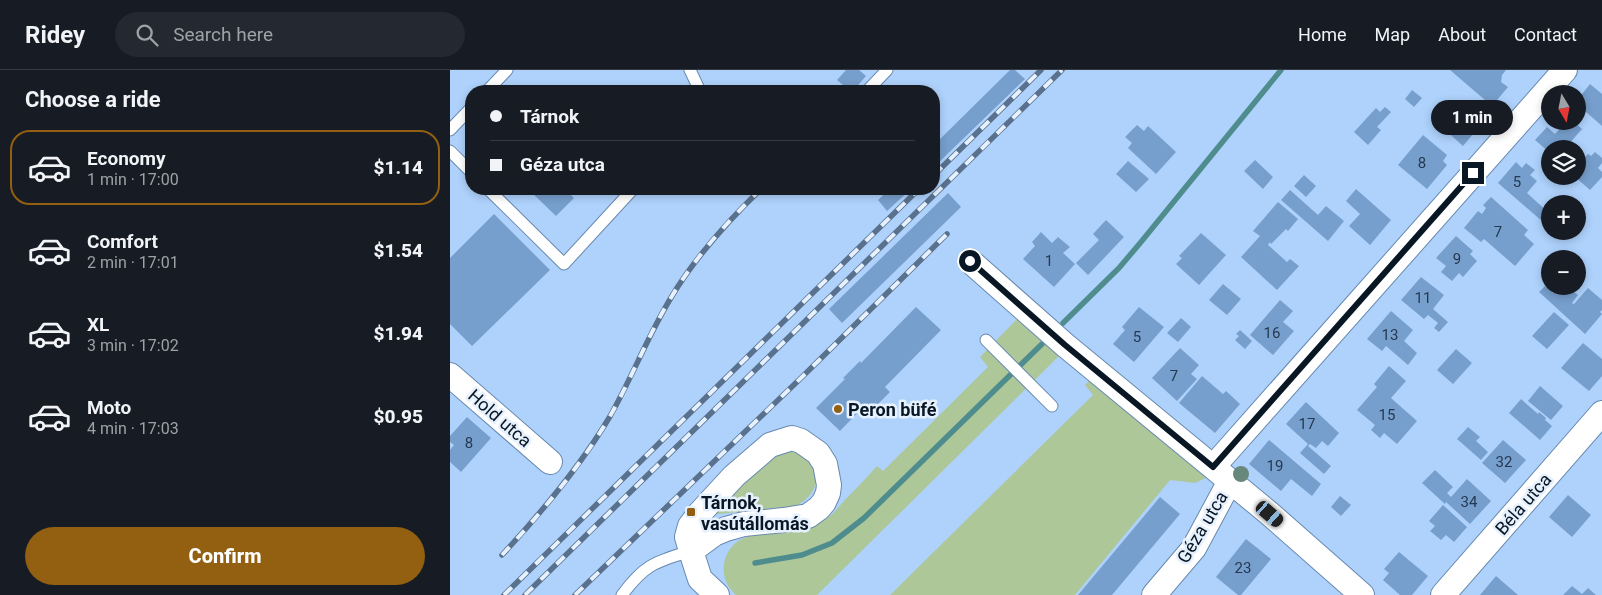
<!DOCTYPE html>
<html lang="en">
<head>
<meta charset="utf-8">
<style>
  :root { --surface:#171b24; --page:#242831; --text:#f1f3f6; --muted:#9ea1a6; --line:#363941; --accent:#926010 }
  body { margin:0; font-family:Roboto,sans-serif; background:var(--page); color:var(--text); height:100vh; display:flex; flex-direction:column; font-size:19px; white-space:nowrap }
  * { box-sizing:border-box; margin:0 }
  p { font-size:16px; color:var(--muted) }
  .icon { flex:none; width:28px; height:28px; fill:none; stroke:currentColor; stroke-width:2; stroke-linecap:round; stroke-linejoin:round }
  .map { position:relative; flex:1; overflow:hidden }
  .drawer { display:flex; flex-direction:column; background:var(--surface); width:450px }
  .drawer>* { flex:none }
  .top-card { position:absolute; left:15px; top:15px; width:475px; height:110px; border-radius:20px; box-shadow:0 2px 8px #0003; display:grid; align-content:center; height:110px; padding:0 25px; background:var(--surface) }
  .needle { width:32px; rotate:170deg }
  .tools { position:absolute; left:1091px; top:15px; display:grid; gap:10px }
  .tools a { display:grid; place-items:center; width:45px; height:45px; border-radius:50%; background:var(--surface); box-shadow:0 2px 8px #0003; font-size:25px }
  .end { position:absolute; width:22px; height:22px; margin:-11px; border:6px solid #091725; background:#fff; box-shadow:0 0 0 2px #fff }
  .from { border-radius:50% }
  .bubble { position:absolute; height:35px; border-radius:18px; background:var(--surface); box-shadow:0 2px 8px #0003; font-size:16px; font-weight:800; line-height:35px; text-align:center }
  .car { position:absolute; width:15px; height:30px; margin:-15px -8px; border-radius:6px; box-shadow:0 0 4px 1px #0007; background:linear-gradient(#222 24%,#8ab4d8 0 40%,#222 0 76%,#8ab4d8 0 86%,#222 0) }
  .top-card b { display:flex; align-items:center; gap:18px; height:48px; font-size:19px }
  .top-card b+b { border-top:1px solid var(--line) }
  .top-card i { width:12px; height:12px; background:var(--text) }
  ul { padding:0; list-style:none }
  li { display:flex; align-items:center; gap:15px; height:75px; margin:0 10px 8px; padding:0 15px; border:2px solid transparent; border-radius:20px }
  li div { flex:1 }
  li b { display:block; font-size:19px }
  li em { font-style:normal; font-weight:800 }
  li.current { border-color:var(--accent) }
  li>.icon { width:45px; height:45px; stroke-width:1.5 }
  h2 { padding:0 25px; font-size:22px; line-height:60px }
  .button { display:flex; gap:10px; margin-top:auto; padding:10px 25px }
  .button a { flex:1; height:58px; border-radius:30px; background:var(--accent); color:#fff; font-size:20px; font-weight:800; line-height:58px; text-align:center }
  header { display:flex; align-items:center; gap:30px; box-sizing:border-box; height:70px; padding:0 25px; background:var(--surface); border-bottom:1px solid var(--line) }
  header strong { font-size:24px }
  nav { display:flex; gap:28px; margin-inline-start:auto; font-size:18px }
  .search { width:350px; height:45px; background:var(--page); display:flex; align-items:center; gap:12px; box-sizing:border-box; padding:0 18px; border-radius:28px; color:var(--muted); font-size:19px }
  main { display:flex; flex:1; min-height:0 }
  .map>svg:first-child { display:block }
  .green { fill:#adc799 }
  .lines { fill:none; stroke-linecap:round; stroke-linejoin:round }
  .stream { stroke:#4e8c8d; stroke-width:5.5 }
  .building { fill:#779fcd }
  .lane-casing { stroke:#6789af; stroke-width:13 }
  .street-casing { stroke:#6789af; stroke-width:26 }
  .lane { stroke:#fff; stroke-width:11 }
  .street { stroke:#fff; stroke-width:24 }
  .rail-casing { stroke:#59718d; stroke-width:5.5 }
  .rail { stroke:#e6f1fd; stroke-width:4; stroke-dasharray:11; stroke-linecap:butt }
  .tree { fill:#68887c }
  .route { stroke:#091725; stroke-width:6 }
  .poi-dot { fill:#926010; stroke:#e6f1fd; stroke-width:2 }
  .labels { text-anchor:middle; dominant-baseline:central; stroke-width:5; stroke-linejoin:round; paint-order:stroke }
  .number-label { font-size:15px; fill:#24394f }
  .poi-label { font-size:18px; font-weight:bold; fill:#091725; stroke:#e6f1fd; text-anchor:start }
  .street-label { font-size:18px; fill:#091725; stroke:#e6f1fd }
</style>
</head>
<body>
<header>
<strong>Ridey</strong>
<div class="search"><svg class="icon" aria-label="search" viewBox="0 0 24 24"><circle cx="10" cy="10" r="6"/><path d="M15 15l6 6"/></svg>Search here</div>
<nav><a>Home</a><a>Map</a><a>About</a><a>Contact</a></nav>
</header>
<main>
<section class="drawer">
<h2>Choose a ride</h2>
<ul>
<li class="current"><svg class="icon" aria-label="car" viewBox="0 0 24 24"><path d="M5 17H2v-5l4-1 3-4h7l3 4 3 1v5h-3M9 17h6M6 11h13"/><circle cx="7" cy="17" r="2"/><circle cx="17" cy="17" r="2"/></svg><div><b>Economy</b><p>1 min · 17:00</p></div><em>$1.14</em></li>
<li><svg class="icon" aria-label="car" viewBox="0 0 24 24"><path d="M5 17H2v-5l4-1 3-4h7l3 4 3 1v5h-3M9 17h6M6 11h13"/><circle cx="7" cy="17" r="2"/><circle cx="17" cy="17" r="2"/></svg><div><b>Comfort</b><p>2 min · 17:01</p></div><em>$1.54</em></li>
<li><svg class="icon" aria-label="car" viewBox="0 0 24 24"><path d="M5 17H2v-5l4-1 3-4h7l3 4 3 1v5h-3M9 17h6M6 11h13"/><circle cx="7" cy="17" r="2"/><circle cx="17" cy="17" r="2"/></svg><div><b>XL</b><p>3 min · 17:02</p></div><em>$1.94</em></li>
<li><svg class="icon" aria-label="car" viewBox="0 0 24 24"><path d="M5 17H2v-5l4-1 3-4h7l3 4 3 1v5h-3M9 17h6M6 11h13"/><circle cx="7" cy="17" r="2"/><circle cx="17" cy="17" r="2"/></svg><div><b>Moto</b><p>4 min · 17:03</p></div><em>$0.95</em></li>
</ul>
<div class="button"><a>Confirm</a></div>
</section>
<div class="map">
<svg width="1152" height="525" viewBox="0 0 1152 525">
  <rect width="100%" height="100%" fill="#aed2fc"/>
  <path class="green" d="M570,246L609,283V286L367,525H286C277,517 272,506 274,494C281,457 321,465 348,460C357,458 368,455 376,449C384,444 389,436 395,430C406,419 417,407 427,396L433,401L538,297L530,287Z
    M641,309L756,408L745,413L720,410L625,525H440L643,325L635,315Z
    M343,379C346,380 351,382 354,384C357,386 359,391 361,394C373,411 362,428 346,436L259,445L319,385Z"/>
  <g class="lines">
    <path class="stream" d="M613,253L669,198L691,172L831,0
      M305,493L352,485L382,473L414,448L592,274"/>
  </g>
  <path class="building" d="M396,0H409L416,6L403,21H400L387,10Z
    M560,0H565L575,9L484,97V75Z
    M1000,0H1056L1052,5L1051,12L1058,17L1042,36Z
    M1140,14L1152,24V56L1128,35V29Z
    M962,20L972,28L964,37L955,29Z
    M999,30L1029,57L1013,76L982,48Z
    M935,37L941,42L927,57L931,60L918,75L904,62L926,38L930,42Z
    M1117,51H1123L1132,59L1118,75L1121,79H1100V83L1085,70L1097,57L1105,64Z
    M687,55L694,61L698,56L726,82L706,104L678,78L682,73L675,67Z
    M973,65L997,85L993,91L997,95L977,119L948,95Z
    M1145,82L1152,88V93L1148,98L1152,102V107L1140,120L1124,106H1128V84L1133,89L1138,84L1141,86Z
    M805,90L823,107L813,119L794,101Z
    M678,91L699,109L686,122L666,104Z
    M1066,92L1072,98L1076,93L1085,100L1080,105L1087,111L1077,123L1100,144V158L1048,113Z
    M854,105L866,116L856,127L844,116Z
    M78,119H114L124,128L106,146Z
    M440,119H461L437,141L428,130Z
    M906,119L941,150L920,175L899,156L910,144L896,131Z
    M840,120L868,145L876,136L894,151L878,171L831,130Z
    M498,123L511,137L392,253L379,239Z
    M1041,127L1078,160L1074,165L1084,174L1065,196L1034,169L1031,172L1014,158L1028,141L1032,144L1036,138L1033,135Z
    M828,132L848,149L838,161L836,159L821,174L820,172L818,175L837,192L840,189L849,196L827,220L791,187L810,166L803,161Z
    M44,144L100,200L22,276L0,254V188Z
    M656,150L674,167L638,205L626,193L649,170L643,164Z
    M591,162L602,173L608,167L620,177L613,183L625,194L604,217L573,189L585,176L582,172Z
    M751,163L776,185L749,215L726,194L732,188L729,186Z
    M1006,166L1023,181L1020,184L1027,191L1013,207L1009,203L1002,211L991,202L996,196L986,188Z
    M971,207L994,225L983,239L998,252L989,262L984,258L988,253L978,245L974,249L951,230Z
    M773,214L791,229L777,245L759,230Z
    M1095,216L1103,223L1106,219L1113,225L1119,218L1128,225L1122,233L1124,234L1138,218L1152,230V240L1150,242L1152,244L1135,264L1089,222Z
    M830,230L843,241L833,252L844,261L823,285L800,265Z
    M466,237L491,260L435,317L440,322L423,339L417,333L390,361L366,338L395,309L393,308L410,291L411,293Z
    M689,237L714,257L684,292L663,274L675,260L672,257Z
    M941,241L963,260L954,271L967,283L958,295L936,276L932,281L917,269Z
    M1104,242L1119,255L1097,279L1082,266Z
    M731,248L741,257L728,272L717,263Z
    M790,260L802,271L795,279L785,270L789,266L786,264Z
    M1133,273L1152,289V306L1139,321L1111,298Z
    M730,278L749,295L741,304L747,309L727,331L702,308Z
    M1006,279L1022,293L1003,314L987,300Z
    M939,296L956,311L941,328L967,351L947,374L934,363L930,368L921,360L925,355L907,340L927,317L924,314Z
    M752,306L773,324L776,321L790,334L765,363L729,333Z
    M1090,316L1113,336L1101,350L1078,331Z
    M1071,329L1088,344L1089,342L1096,348L1095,350L1102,356L1090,370L1059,343Z
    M856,332L889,363L878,376L872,371L866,378L860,374L858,376L881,396L874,404L850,383L858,374L836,354Z
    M17,347L41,368L11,402L0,392V380L4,375L0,372V366Z
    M1018,357L1030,367L1026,371L1038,382L1031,390L1007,369Z
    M819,370L871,414L862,426L841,409L831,421L799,394Z
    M1053,370L1076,390L1055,413L1032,393Z
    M985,400L1003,417L997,423L1001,427L1017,409L1041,431L1020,454L996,432L995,434L972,413Z
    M1118,425L1141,445L1122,467L1099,447Z
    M890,426L901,435L891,446L881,437Z
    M710,427L730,444L662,525H628Z
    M993,435L1017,457L1004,472L996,465L991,470L980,461L985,456L979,451Z
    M796,469L821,489L791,525H788L766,507Z
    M949,482L978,506L962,525H950L933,510L939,503L934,499Z
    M1046,506L1068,525H1030Z
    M1122,516L1132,524L1138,518L1146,525H1113Z"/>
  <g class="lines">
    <g class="lane-casing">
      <path id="lane" d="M240,0L250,21
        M37,21L57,0
        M417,21L437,0
        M0,60L21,38
        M0,81L21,102
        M38,119L114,194L183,119
        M536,270L602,336
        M172,525C195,494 205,492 241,481"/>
    </g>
    <g class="street-casing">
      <path id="street" d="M520,191L615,275L820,444L912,525
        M0,305L100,392
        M763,397L1115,0
        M241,481L264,464L276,459L294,454L334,450L358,446L369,438L374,432L378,423L379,415L375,394L368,383L351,371L342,368L320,375L284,406L249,444L240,456L237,467L241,481L250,509L267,525
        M704,525L744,478L780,411
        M993,525L1152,343"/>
    </g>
    <use href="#lane" class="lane"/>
    <use href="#street" class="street"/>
    <g class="rail-casing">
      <path id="rail" d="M484,105L591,0
        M52,485C92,442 129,398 159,348C182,308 198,265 222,226C246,186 278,151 311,119
        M54,525L469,119
        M75,525L612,0
        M125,525L351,308L497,164"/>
    </g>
    <use href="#rail" class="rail"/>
  </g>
  <circle class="tree" cx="791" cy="404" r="8"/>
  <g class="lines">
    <path class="route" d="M520,191L615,275L763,397L1023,103"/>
  </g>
  <g class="poi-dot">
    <circle cx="388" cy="339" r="5"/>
    <rect x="236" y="437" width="10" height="10" rx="2.5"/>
  </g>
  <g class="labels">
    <g class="number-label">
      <text x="972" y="93">8</text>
      <text x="1067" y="112">5</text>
      <text x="1048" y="162">7</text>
      <text x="1007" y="189">9</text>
      <text x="599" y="191">1</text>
      <text x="973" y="228">11</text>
      <text x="822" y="263">16</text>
      <text x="940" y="265">13</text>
      <text x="687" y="267">5</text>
      <text x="724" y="306">7</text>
      <text x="937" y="345">15</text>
      <text x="857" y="354">17</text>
      <text x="19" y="373">8</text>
      <text x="1054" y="392">32</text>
      <text x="825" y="396">19</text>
      <text x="1019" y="432">34</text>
      <text x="793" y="498">23</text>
    </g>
    <g class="poi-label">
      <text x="398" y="339">Peron büfé</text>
      <text x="251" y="432">Tárnok,<tspan x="251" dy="21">vasútállomás</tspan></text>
    </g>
    <g class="street-label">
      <text transform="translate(50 348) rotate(41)">Hold utca</text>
      <text transform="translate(1073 434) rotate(-49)">Béla utca</text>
      <text transform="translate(752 457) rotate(-59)">Géza utca</text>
    </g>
  </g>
</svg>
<div class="tools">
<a><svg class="needle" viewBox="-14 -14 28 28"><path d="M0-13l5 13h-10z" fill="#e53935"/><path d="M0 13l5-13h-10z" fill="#9ea1a6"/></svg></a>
<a><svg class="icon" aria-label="layers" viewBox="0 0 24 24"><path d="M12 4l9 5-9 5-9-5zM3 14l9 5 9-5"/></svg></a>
<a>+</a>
<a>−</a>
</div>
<i class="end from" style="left:520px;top:191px"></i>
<i class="end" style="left:1023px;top:103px"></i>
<div class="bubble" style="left:981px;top:30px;width:82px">1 min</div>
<i class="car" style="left:820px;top:444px;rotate:131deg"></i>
<div class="top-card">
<b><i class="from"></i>Tárnok</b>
<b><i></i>Géza utca</b>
</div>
</div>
</main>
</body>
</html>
